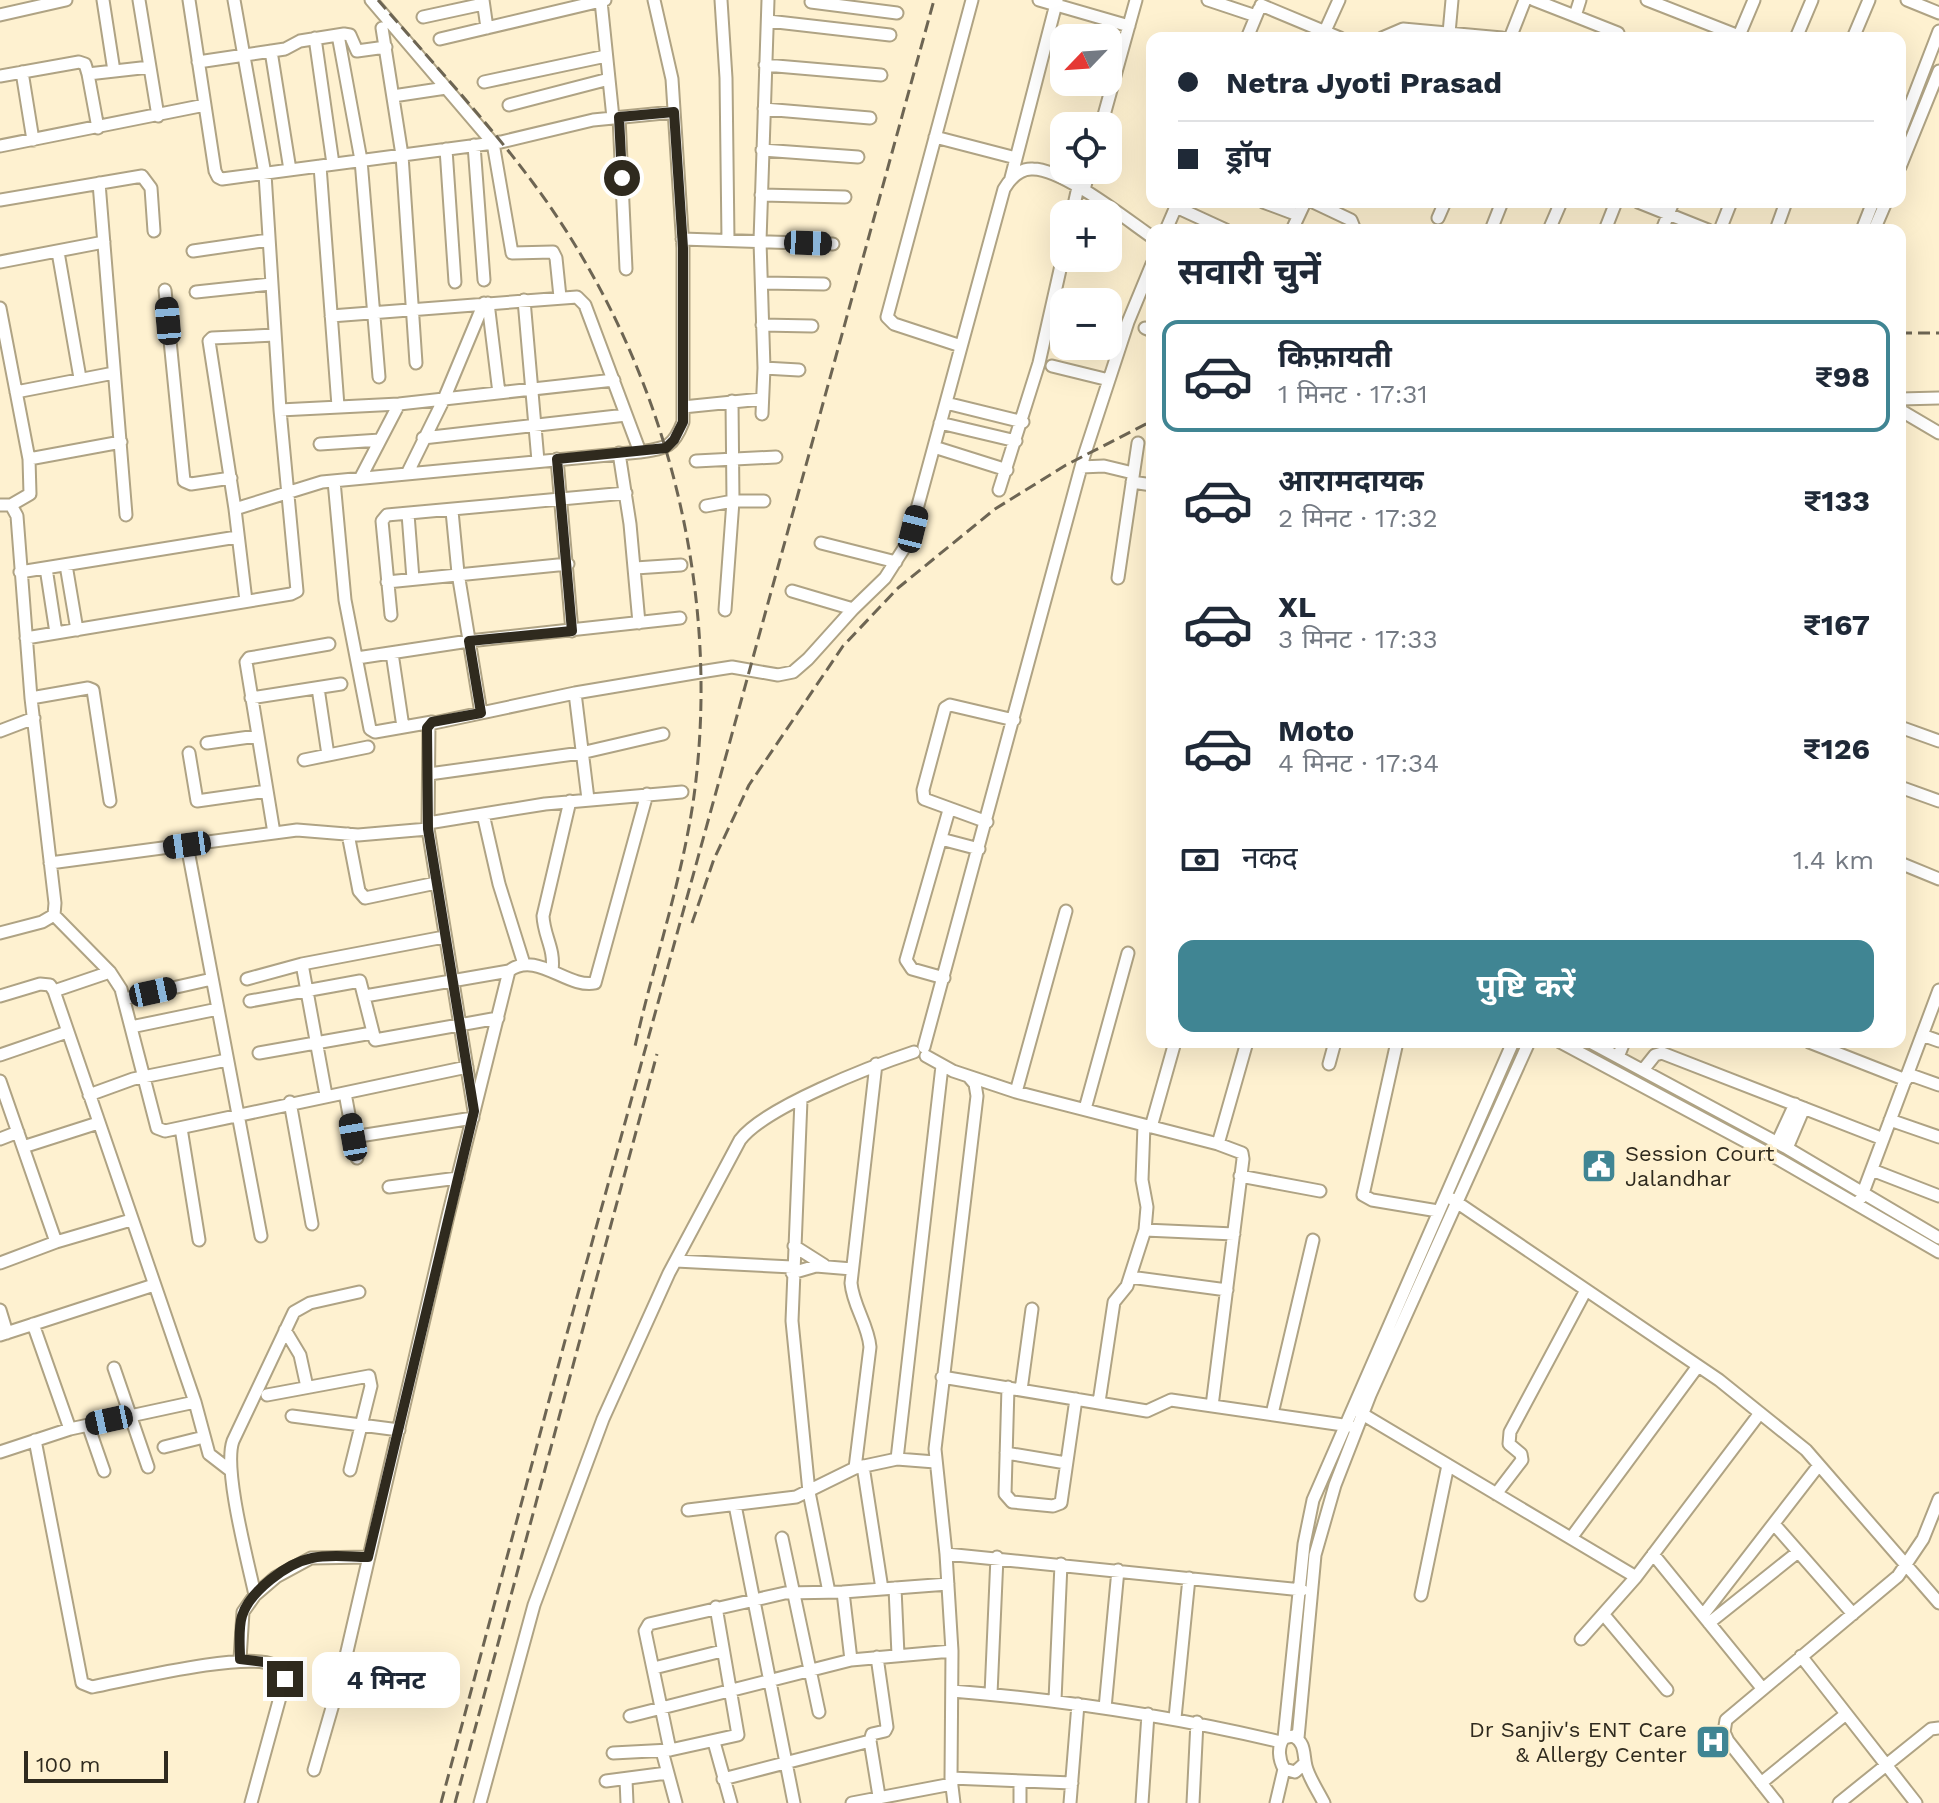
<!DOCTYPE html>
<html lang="hi">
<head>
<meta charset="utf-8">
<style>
  :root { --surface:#fff; --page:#f6f6f7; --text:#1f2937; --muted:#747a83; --line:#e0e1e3; --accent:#408593 }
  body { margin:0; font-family:"Work Sans","Noto Sans Devanagari",sans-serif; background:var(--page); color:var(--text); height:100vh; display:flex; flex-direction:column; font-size:30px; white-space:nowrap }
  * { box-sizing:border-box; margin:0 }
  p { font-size:26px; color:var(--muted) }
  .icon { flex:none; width:44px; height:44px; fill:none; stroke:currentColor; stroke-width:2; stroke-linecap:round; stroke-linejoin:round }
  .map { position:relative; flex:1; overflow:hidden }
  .side { position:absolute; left:1146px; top:224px; width:760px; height:824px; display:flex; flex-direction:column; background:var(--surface); border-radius:16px; box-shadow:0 8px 32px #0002 }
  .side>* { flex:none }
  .banner { position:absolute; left:1146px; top:32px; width:760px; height:176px; border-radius:16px; box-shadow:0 8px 32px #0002; display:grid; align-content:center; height:176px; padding:0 32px; background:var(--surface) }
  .needle { width:52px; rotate:245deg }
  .buttons { position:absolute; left:1050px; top:24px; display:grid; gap:16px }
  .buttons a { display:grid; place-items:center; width:72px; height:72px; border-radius:16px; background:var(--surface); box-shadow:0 8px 32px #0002; font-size:40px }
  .scale { position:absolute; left:24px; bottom:20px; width:144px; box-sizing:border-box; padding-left:8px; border:4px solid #2f2a1e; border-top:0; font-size:22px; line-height:28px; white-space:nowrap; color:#2f2a1e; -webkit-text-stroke:6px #fef1d0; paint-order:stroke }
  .end { position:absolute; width:36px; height:36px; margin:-18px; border:10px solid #2f2a1e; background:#fff; box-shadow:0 0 0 4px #fff }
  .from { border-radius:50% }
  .bubble { position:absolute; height:56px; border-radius:16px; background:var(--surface); box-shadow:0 8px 32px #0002; font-size:26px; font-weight:700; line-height:56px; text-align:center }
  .car { position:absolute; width:24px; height:48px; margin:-24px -12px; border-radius:10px; box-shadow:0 0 6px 2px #0007; background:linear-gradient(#222 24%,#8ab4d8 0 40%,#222 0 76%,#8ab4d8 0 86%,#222 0) }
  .banner b { display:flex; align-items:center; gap:28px; height:76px; font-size:30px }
  .banner b+b { border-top:2px solid var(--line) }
  .banner i { width:20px; height:20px; background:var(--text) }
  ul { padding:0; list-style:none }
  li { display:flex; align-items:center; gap:24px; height:112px; margin:0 16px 12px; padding:0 16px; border:4px solid transparent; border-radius:16px }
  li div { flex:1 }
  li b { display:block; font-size:30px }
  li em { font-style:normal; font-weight:700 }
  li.active { border-color:var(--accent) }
  li>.icon { width:72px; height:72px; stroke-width:1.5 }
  h2 { padding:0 32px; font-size:36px; line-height:96px }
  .pay { display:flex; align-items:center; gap:20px; height:88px; padding:0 32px; font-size:30px }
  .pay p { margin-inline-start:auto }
  .action { display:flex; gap:16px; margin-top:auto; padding:16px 32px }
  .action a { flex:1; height:92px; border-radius:16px; background:var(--accent); color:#fff; font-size:32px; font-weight:700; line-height:92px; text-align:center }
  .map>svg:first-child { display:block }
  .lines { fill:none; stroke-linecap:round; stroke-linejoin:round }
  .minor-casing { stroke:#afa384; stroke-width:15 }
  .minor { stroke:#fff; stroke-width:11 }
  .rail { stroke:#6d6553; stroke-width:3; stroke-dasharray:12 6; stroke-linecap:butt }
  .route { stroke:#2f2a1e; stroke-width:10 }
  .labels { text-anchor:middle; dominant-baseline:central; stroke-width:6; stroke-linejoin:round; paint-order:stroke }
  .poi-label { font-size:22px; fill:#2f2a1e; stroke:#fef1d0; text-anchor:start }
</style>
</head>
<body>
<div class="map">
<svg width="1939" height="1803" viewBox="0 0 1939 1803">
  <rect width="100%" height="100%" fill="#fef1d0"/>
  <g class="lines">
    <g class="minor-casing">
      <path id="minor" d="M103,0L114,71
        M139,0L158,116
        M189,0L215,171L218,177L222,179L501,142L593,120L674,112
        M371,0L493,143L512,253L553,252L556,258L560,297
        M483,0L487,28
        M721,0L726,78L728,240
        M1039,0L1129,26
        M1208,0L1256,16
        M1534,0L1575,16L1580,0
        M1647,0L1744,38
        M1907,0L1939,13
        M601,1L613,118
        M811,2L897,13
        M1261,5L1340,38
        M0,15L66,0
        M1575,16L1618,33
        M423,17L483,4
        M768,21L890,35
        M382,28L402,155L416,363
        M1325,31L1339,0
        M1449,33L1452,0
        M338,35L361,160L379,377
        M315,38L333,164
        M1247,38L1259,9
        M1382,38L1403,29L1502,38
        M1510,38L1525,0
        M1738,38L1754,0
        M1796,38L1812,0
        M1853,38L1869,0
        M440,39L605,0
        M271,51L290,170
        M198,62L285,49L300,41L344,34L350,35L357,51L386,47
        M765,65L881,75
        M22,72L33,140
        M88,74L98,128
        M0,76L79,62L85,64L88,74L150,67
        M484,82L606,56
        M393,96L446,88
        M509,105L609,79
        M764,109L870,118
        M619,117L626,269
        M1101,126L1136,0
        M1900,132L1939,31
        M935,137L1016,158
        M474,145L484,280
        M0,146L205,105
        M446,149L455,282
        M762,150L858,157
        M320,166L338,406
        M1900,167L1939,71
        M1011,178L1057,0
        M99,183L126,515
        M1084,190L1089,170
        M761,195L845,197
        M0,200L142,176L151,188L154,231
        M1263,202L1298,215
        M1313,202L1351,220L1355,230
        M1638,202L1708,230
        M1176,207L1226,230
        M1072,214L1078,187
        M1438,218L1445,202
        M1166,230L1178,202
        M1292,230L1305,202
        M1491,230L1502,202
        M1549,230L1561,202
        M1605,230L1616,202
        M1662,230L1673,202
        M1720,230L1731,202
        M1776,230L1786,202
        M1862,230L1873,202
        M1874,230L1886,202
        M682,239L833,244
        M193,251L269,240
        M58,252L80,378
        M0,262L104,242
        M762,283L824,284
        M165,290L184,481L191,484L231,478
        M196,292L271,284
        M524,300L538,461
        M488,303L499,393
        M0,308L29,459L121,442
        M331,316L577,297L585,305L640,452
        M762,325L812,326
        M1145,328L1152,331
        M1047,331L1064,335
        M961,346L894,324L887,317L972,0
        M1052,366L1109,380
        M764,368L799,370
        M16,392L114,373
        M1900,399L1939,398
        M946,403L1023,422
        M683,407L762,399
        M280,410L399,404L614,380
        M1900,410L1939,433
        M762,414L764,368L760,241L768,0
        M940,423L1016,441
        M423,438L626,415
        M320,444L380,440
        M934,447L1007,470
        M619,453L630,524L639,623
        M557,459L572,631
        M696,461L776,457
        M1081,467L1104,466L1133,473
        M407,474L444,399L484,303
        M361,477L399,404
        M334,481L345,600L370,729L375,732L432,722
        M1132,482L1152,485
        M999,490L1039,363L1064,252
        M0,505H11L17,516L31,698L55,903L54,915L110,972L121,989L157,1128L165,1131L467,1067
        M11,505L30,494L29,459
        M706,506L733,501H764
        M235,509L209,341L212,338L275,335
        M452,511L458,573L481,713
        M408,514L413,579
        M821,543L896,562
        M66,565L77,630
        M46,568L56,633
        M635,568L681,565
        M20,572L237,537
        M1118,578L1138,443
        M387,582L568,564
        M792,591L853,609
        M246,601L235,509L322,482L640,452C666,448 673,448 683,422V248L672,79L654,0
        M725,610L733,501L732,401
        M391,615L382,521L387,515L626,493
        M26,638L291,594L297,591L280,410L265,174L234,0
        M392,653L403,727
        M357,658L469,641L680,618
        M318,688L328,755
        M575,693L588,799
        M31,698L88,688L93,690L110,801
        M251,698L341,684
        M1900,727L1939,741
        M0,731L34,718
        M207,743L257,736
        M189,753L197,801L267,791
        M304,760L368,747
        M429,774L581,753L663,734
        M1900,787L1939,801
        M483,814L499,884L524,964
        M987,822L924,799L923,790L945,708L950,705L1014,720
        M428,823L545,804L682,792
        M274,833L246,662L249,658L329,644
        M348,834L359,891L365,898L436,883
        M941,839L979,849
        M187,845L261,1236
        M50,863L297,830L358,835L428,829
        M1900,863L1939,879
        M0,933L42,922L54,915
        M552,971C555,948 544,937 543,916L570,801
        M944,978L912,969L906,960L949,810
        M247,979L302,964
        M54,991L110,972
        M0,996L40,984L50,985L54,991L195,1402L209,1454L231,1471
        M365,996L509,971
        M124,999L212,979
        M250,1001L360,981L375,1040L498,1018
        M131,1027L218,1009
        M1922,1035L1939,1041
        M1397,1042L1363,1195L1372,1200L1438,1211
        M1560,1042L1780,1160L1939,1252
        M1590,1042L1787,1148L1939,1238
        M1809,1042L1906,1080
        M924,1047L1084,456L1128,322L1152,264
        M259,1053L372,1033
        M0,1055L67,1032
        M926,1056L953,1071L1016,1092L1218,1144L1242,1153L1243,1159L1212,1406
        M1618,1057L1624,1042
        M1329,1064L1335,1042
        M1643,1070L1655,1055L1662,1053L1883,1139
        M1908,1074L1939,1085
        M0,1081L56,1242
        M1016,1092L1066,911
        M345,1093L357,1158
        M89,1095L133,1079L227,1060
        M326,1095L302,964L444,937
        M801,1100L792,1321L809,1492L829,1592
        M290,1102L312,1224
        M1085,1109L1128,953
        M474,1111L428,829L429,724L575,693L700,672L732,667L778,675L793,672L808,659L853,609L885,578L908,542L1004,189C1010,179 1020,168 1033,169C1063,169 1126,219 1152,237
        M1890,1120L1939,1137
        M1151,1127L1175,1042
        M181,1128L199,1240
        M353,1137L473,1118
        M0,1139L18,1132
        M1777,1143L1795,1104
        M1218,1144L1247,1042
        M23,1147L98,1123
        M1787,1148L1804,1108
        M1872,1170L1939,1196
        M1240,1176L1320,1191
        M389,1187L458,1178
        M1861,1198L1939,990
        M1452,1199L1719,1380L1806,1450L1939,1603
        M1145,1230L1234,1234
        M794,1246L824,1265
        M676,1261L792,1267
        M0,1263L56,1242L131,1220
        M792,1273L816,1266L852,1269
        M1130,1277L1227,1290
        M0,1310L7,1333
        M33,1324L70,1429
        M285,1330L300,1355L307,1387
        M0,1335L154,1285
        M114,1368L148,1467
        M942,1377L1147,1411L1171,1400L1350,1426
        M1008,1387L1005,1494L1012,1502L1053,1506L1061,1503L1076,1399
        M1021,1390L1032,1309
        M267,1395L369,1376L371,1386L350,1470
        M1099,1402L1114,1302L1127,1286L1145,1230L1147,1207L1142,1180L1144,1125
        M1359,1412L1636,1577
        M1272,1414L1313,1240
        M292,1416L399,1430
        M88,1425L104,1471
        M35,1440L82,1683L92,1687C129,1680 245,1651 274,1665C281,1668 283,1672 285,1679L251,1803
        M164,1447L204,1437
        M0,1452L70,1429L195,1402
        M1006,1453L1066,1463
        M935,1462L897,1459L942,1066
        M863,1466L882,1589
        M855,1468L870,1347C868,1324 853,1306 851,1283L876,1064
        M1496,1494L1522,1460L1521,1454L1509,1444L1510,1432L1586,1290
        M735,1505L794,1803
        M688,1510L796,1497L855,1468L897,1459
        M1774,1524L1853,1614
        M782,1538L819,1712
        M1571,1538L1698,1366
        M946,1554L1302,1590
        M1653,1554L1762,1688
        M895,1588L898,1655
        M843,1592L851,1660
        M255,1595C248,1562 223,1469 233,1441L294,1312L310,1303L359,1292
        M1421,1595L1448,1465
        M1604,1615L1667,1690
        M1703,1615L1819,1465
        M1709,1623L1798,1552
        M1581,1639L1636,1577L1760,1413
        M1801,1656L1916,1803
        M877,1657L887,1727L885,1731L872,1734L870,1741L879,1796
        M240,1659L243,1612L255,1595L276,1577L311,1558L368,1557
        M654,1668L722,1651
        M952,1691C1063,1700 1172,1716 1281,1742
        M991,1694L997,1557
        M1055,1700L1061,1564
        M1105,1708L1118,1570
        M630,1716L851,1660L952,1651
        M1175,1718L1189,1578
        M1284,1738L1304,1544L1313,1500L1513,1042
        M1298,1738L1315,1555L1335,1485L1370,1395L1529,1042
        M714,1742L731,1803
        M670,1750L645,1631L649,1624L785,1593L843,1592L948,1584
        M662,1751L676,1803
        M613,1753L670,1750L738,1735L716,1607
        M1305,1763L1295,1772L1284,1769C1279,1760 1277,1747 1284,1738L1293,1736C1306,1743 1303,1754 1306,1766C1309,1778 1318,1791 1324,1803
        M314,1770L342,1673L448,1216L509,971C536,950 568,989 595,983L647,794
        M951,1778L1072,1783
        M723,1779L870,1741
        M626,1780L627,1803
        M606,1781L667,1773
        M1761,1783L1846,1714
        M480,1803L534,1605L603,1419L669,1273L740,1140C765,1107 872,1066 914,1052
        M852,1803L952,1784
        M954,1803L951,1778L952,1651L946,1554L935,1449L977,1096L975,1084L969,1077
        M1020,1803V1781
        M1070,1803L1078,1704
        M1142,1803L1148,1714
        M1193,1803L1197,1722
        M1276,1803L1284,1769
        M1777,1803L1728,1741L1724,1732L1726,1720L1898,1576L1923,1539L1939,1499
        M1839,1803L1931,1729L1939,1728"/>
    </g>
    <use href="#minor" class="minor"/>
    <path class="rail" d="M378,0C436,67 498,132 549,205C668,377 723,595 693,803C680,888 652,968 634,1051
      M1900,333H1939
      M692,923L714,859L749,785L843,646L898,588L995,509L1066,465L1152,421
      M441,1803L566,1337L934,0
      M455,1803L657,1054"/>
  </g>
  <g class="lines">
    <path class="route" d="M285,1679L283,1671L271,1663L240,1659C240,1645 238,1629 242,1616C250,1591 287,1563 312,1558C330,1554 350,1557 368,1557L474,1111L428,829L427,728L432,722L481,713L469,641L572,631L557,459L666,448L674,440L683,422V248L674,112L619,117L622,178"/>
  </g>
  <defs>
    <g id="civic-square" transform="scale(1.8)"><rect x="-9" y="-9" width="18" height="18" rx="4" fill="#408593" stroke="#fef1d0"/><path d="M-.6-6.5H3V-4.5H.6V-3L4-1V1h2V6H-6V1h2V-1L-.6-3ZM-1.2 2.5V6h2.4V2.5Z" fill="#fff"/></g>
    <g id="hospital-square" transform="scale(1.8)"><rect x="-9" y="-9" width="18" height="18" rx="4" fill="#408593" stroke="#fef1d0"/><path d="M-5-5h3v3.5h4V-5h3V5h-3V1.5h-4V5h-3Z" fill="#fff"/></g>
  </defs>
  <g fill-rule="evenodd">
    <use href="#civic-square" x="1599" y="1166"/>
    <use href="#hospital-square" x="1713" y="1742"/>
  </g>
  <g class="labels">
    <g class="poi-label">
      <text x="1625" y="1153">Session Court<tspan x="1625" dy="25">Jalandhar</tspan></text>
      <text x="1687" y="1729" text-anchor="end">Dr Sanjiv's ENT Care<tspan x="1687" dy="25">&amp; Allergy Center</tspan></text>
    </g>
  </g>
</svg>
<div class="buttons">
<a><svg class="needle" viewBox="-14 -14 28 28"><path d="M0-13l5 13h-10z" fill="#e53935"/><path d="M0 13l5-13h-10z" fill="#747a83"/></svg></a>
<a><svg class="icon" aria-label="locate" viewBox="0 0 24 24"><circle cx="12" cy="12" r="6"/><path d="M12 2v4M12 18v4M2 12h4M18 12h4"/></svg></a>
<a>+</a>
<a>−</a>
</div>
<div class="scale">100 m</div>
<i class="end from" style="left:622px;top:178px"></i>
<i class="end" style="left:285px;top:1679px"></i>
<div class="bubble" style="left:312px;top:1652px;width:148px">4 मिनट</div>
<i class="car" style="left:808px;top:243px;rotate:92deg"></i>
<i class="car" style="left:168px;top:321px;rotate:355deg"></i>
<i class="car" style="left:913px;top:529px;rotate:14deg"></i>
<i class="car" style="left:187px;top:845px;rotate:262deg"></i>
<i class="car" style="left:153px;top:992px;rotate:78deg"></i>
<i class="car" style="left:353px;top:1137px;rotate:350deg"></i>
<i class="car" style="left:109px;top:1420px;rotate:258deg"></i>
<div class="banner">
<b><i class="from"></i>Netra Jyoti Prasad</b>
<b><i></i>ड्रॉप</b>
</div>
<section class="side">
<h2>सवारी चुनें</h2>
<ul>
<li class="active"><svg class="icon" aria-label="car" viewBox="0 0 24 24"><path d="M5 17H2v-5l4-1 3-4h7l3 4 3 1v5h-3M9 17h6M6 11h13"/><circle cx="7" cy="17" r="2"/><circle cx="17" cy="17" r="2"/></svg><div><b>किफ़ायती</b><p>1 मिनट · 17:31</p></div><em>₹98</em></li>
<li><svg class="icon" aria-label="car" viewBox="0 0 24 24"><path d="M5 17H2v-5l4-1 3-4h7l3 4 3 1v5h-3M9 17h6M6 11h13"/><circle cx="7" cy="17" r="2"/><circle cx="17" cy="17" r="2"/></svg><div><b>आरामदायक</b><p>2 मिनट · 17:32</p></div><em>₹133</em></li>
<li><svg class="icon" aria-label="car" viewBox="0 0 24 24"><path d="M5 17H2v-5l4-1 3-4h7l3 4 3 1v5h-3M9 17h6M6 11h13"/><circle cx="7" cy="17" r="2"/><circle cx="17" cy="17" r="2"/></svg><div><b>XL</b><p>3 मिनट · 17:33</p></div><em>₹167</em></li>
<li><svg class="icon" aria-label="car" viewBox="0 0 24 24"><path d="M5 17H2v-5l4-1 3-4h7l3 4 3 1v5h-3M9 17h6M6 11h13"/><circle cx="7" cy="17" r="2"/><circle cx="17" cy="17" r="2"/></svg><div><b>Moto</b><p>4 मिनट · 17:34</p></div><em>₹126</em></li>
</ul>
<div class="pay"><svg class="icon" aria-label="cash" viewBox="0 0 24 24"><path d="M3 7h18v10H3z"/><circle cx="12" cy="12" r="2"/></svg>नकद<p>1.4 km</p></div>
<div class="action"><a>पुष्टि करें</a></div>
</section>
</div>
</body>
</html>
